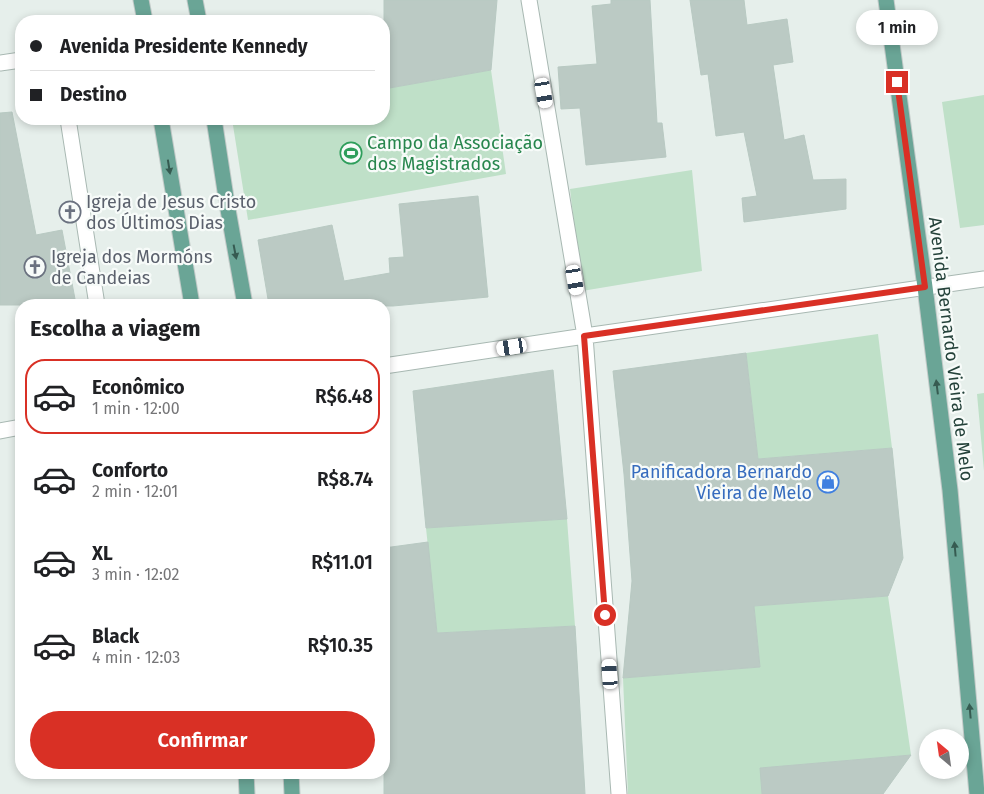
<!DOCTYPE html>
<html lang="pt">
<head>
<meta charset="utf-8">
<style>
  :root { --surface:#fff; --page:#f6f6f6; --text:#202124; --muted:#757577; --line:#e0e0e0; --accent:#d93025 }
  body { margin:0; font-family:"Fira Sans",sans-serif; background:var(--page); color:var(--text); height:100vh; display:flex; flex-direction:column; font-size:19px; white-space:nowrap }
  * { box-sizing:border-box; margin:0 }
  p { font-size:16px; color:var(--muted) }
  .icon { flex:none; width:28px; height:28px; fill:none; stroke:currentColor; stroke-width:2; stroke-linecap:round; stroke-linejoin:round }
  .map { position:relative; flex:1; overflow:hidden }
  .details { position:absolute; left:15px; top:299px; width:375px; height:480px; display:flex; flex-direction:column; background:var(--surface); border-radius:20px; box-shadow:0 2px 8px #0003 }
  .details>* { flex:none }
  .banner { position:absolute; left:15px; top:15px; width:375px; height:110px; border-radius:20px; box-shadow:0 2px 8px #0003; display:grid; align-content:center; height:110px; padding:0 15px; background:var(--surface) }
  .needle { width:32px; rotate:331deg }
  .fabs { position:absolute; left:919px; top:729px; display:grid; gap:10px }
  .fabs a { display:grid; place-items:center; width:50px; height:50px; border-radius:50%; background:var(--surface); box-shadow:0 2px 8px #0003; font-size:25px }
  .end { position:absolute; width:22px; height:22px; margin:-11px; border:6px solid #d93025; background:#fff; box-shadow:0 0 0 2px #fff }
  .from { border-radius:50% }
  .bubble { position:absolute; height:35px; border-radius:18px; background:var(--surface); box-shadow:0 2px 8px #0003; font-size:16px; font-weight:600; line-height:35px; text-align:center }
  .car { position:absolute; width:15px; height:30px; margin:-15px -8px; border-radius:6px; box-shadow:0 0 4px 1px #0007; background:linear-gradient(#fff 24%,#345 0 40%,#fff 0 76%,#345 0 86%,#fff 0) }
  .banner b { display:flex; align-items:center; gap:18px; height:48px; font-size:19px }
  .banner b+b { border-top:1px solid var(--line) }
  .banner i { width:12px; height:12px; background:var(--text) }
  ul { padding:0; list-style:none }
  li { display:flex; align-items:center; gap:15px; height:75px; margin:0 10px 8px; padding:0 5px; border:2px solid transparent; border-radius:20px }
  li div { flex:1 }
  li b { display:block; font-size:19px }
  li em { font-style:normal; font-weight:600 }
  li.active { border-color:var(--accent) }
  li>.icon { width:45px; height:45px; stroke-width:1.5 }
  h2 { padding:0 15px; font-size:22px; line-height:60px }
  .action { display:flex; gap:10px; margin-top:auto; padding:10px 15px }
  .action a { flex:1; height:58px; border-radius:30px; background:var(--accent); color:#fff; font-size:20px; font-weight:600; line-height:58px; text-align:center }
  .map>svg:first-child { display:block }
  .green { fill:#bfe0c8 }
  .building { fill:#bbcac4; stroke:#b8c9c2 }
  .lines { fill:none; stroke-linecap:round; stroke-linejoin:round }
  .service-casing { stroke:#a8b8b2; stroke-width:17 }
  .minor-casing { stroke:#a8b8b2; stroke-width:17 }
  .primary-casing { stroke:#c2cac8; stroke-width:17 }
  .service { stroke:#fff; stroke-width:15 }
  .minor { stroke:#fff; stroke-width:15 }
  .primary { stroke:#6aa596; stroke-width:15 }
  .oneway { fill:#365b51 }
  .route { stroke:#d93025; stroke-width:6 }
  .labels { text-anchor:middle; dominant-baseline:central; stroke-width:4.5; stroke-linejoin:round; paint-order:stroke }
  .leisure-label { font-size:18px; fill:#27864d; stroke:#f7fbf9; text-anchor:start }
  .worship-label { font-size:18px; fill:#5b616d; stroke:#f7fbf9; text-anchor:start }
  .street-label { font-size:18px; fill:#24423a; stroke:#f7fbf9 }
  .shop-label { font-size:18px; fill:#366cbe; stroke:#f7fbf9; text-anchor:end }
</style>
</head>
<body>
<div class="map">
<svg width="984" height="794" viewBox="0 0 984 794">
  <rect width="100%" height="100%" fill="#e6efeb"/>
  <path class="green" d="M491,70L506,174L248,220L232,119H384V89Z
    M984,95V225L960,228L942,102Z
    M692,170L702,271L582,291L570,189Z
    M878,334L892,448L758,459L746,353Z
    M984,393V471L977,394Z
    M567,519L575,626L437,633L426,528Z
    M888,596L911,755L761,768L762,794H628L623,678L760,667L754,606Z"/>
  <path class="building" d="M384,0H497L491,70L384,89Z
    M611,0H650L657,123H662L666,157L586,165L580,108L561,109L558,67L597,64L592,6L611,4Z
    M690,0H744L747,25L787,19L793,62L773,65L784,140L804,135L813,180L846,179V209L744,222L742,198L757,196L744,132L716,136L708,74L701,75Z
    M12,112L36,235L62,230L75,299L46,305H0V113Z
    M478,196L488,297L393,306L269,305L258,240L332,225L344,281L390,273L389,258L404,257L399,204Z
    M746,353L758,459L892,448L903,558L888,596L754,606L760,667L623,678L632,581L624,474L613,371Z
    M553,370L567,519L426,528L413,391Z
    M428,542L437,633L575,626L585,794H384V548Z
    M911,755L883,794H762L760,768Z"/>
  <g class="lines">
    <g class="service-casing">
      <path id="service" d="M0,63L21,60
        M68,119L97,305"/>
    </g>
    <g class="minor-casing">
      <path id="minor" d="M529,0L585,336L619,794
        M384,366L585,336L984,279
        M0,431L21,427"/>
    </g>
    <g class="primary-casing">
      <path id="primary" d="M141,0L145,21
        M195,0L199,21
        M886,0L925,287L950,490L977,794
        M161,119L192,305
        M214,119L227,204L245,305
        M246,772L247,794
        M291,772L292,794"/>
    </g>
    <use href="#service" class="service"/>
    <use href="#minor" class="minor"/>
    <use href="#primary" class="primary"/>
  </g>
  <defs><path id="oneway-solid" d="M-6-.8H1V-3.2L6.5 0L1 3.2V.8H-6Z" transform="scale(1.25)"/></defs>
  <g class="oneway">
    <use href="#oneway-solid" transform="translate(169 167) rotate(81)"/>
    <use href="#oneway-solid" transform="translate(235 252) rotate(79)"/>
    <use href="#oneway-solid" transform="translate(937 387) rotate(-97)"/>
    <use href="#oneway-solid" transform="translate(955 549) rotate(-95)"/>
    <use href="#oneway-solid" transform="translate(970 711) rotate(-95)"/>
  </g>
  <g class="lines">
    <path class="route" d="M605,615L584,336L925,287L897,82"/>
  </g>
  <defs>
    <g id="stadium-ring" transform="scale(1.125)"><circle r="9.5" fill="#f7fbf9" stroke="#2e9e5b" stroke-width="1.5"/><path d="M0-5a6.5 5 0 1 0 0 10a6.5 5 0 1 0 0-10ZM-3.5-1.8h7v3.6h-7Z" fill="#2e9e5b"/></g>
    <g id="church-ring" transform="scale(1.125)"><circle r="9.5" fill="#f7fbf9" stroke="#6b7280" stroke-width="1.5"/><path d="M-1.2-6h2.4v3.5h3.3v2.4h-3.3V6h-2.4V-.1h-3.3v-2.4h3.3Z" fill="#6b7280"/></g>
    <g id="shop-ring" transform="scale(1.125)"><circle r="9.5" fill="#f7fbf9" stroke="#3f7fe0" stroke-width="1.5"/><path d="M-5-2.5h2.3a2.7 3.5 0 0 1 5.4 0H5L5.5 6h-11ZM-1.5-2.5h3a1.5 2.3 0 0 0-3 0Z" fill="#3f7fe0"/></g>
  </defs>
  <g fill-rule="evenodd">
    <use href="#stadium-ring" x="351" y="153"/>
    <use href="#church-ring" x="70" y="212"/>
    <use href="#church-ring" x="35" y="267"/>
    <use href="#shop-ring" x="828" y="482"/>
  </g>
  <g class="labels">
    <g class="leisure-label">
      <text x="367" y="143">Campo da Associação<tspan x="367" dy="21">dos Magistrados</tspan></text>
    </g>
    <g class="worship-label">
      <text x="86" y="202">Igreja de Jesus Cristo<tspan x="86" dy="21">dos Últimos Dias</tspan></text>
      <text x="51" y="257">Igreja dos Mormóns<tspan x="51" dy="21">de Candeias</tspan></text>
    </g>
    <g class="street-label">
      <text transform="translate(951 349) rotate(83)">Avenida Bernardo Vieira de Melo</text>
    </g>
    <g class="shop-label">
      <text x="812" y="472">Panificadora Bernardo<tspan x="812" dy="21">Vieira de Melo</tspan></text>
    </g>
  </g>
</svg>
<div class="fabs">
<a><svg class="needle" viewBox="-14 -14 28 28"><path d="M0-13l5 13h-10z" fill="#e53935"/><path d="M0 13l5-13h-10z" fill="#757577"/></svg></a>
</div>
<i class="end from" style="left:605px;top:615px"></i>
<i class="end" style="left:897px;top:82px"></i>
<div class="bubble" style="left:856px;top:10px;width:82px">1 min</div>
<i class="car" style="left:544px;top:93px;rotate:170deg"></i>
<i class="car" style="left:575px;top:280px;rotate:170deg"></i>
<i class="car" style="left:512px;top:347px;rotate:261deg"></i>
<i class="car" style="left:610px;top:674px;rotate:356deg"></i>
<div class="banner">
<b><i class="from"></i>Avenida Presidente Kennedy</b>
<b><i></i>Destino</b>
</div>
<section class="details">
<h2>Escolha a viagem</h2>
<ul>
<li class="active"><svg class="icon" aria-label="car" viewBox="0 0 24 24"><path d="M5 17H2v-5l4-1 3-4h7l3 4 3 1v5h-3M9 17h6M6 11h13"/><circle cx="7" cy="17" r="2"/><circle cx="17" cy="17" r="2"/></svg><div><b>Econômico</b><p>1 min · 12:00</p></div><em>R$6.48</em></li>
<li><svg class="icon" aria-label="car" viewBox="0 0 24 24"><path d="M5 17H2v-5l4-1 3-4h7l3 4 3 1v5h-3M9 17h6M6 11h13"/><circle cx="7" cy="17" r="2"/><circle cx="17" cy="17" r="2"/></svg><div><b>Conforto</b><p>2 min · 12:01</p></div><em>R$8.74</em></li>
<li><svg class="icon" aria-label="car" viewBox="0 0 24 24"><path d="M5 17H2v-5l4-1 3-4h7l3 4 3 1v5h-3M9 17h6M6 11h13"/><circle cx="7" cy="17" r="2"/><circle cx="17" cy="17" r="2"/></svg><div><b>XL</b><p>3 min · 12:02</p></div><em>R$11.01</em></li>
<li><svg class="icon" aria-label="car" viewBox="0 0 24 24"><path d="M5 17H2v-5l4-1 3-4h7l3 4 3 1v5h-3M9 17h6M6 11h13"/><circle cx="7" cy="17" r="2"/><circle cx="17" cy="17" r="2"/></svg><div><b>Black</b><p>4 min · 12:03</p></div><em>R$10.35</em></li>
</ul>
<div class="action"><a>Confirmar</a></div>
</section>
</div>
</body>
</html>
